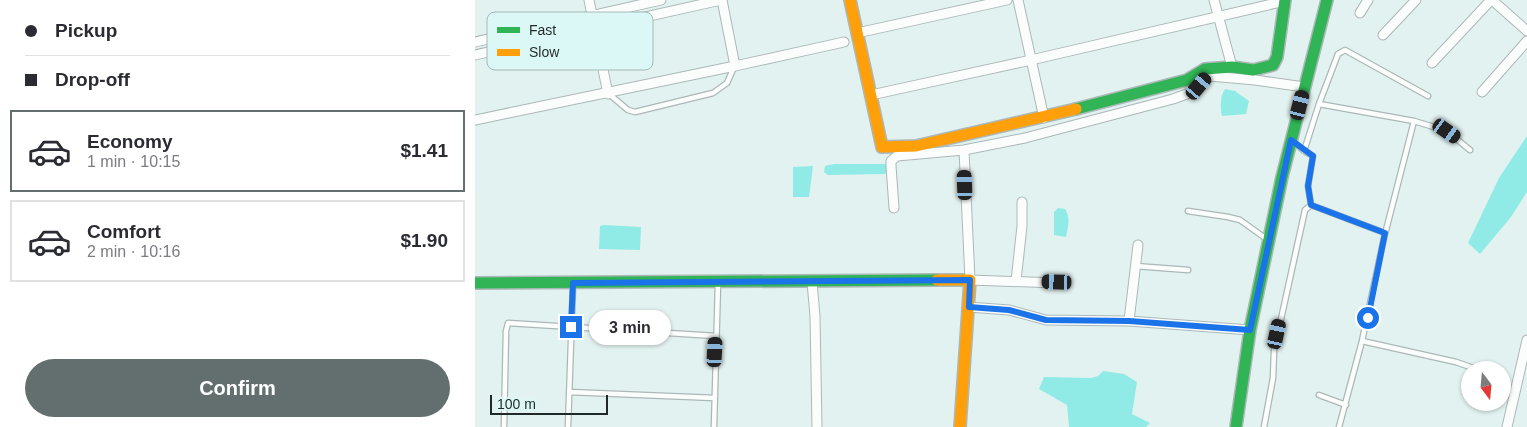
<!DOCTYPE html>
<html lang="en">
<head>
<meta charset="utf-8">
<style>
  :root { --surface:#fff; --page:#f2f2f3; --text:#2b2b33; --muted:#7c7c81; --line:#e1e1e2; --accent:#636f6e }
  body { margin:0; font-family:Arial,sans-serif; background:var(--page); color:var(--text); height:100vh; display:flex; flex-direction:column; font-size:19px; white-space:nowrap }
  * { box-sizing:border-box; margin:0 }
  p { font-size:16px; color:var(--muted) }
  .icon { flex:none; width:28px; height:28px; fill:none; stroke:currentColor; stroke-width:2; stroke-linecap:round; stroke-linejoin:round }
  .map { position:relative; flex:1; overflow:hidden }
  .drawer { display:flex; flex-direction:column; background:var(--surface); width:475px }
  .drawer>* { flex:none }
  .hud { display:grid; align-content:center; height:110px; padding:0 25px; background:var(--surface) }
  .needle { width:32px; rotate:164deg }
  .tools { position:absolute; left:986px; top:361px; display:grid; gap:10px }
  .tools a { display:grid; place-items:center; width:50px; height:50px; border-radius:50%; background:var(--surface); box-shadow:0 1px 4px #0004; font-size:25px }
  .scale { position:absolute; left:15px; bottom:12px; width:118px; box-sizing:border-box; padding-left:5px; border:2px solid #1e2928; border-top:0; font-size:14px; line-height:18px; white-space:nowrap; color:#1e2928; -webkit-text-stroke:4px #dcf8f6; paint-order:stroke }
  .end { position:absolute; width:22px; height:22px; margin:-11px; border:6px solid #1a73e8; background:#fff; box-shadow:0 0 0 2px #fff }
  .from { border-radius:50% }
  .bubble { position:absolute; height:35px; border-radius:18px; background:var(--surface); box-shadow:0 1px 4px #0004; font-size:16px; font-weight:700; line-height:35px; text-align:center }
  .car { position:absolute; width:15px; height:30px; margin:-15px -8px; border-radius:6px; box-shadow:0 0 4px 1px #0007; background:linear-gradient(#222 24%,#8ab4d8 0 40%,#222 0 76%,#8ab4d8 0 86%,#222 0) }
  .hud b { display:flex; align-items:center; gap:18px; height:48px; font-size:19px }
  .hud b+b { border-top:1px solid var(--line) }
  .hud i { width:12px; height:12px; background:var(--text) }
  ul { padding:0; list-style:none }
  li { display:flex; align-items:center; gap:15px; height:82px; margin:0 10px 8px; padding:0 15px; border:2px solid var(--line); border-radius:0px }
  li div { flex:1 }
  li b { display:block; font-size:19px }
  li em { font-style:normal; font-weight:700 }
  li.selected { border-color:var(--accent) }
  li>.icon { width:45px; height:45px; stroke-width:1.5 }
  .primary-button { display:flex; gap:10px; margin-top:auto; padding:10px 25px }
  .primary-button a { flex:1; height:58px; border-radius:30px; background:var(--accent); color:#fff; font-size:20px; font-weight:700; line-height:58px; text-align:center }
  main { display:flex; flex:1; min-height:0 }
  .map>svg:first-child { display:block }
  .water { fill:#90ebe6 }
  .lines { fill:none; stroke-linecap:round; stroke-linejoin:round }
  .lane-casing { stroke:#acb8b7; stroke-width:7 }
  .street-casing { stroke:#acb8b7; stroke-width:11 }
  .fast-casing { stroke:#acb8b7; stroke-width:14 }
  .slow-casing { stroke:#acb8b7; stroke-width:14 }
  .lane { stroke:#fbfdfd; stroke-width:4.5 }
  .street { stroke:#fbfdfd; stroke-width:9 }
  .fast { stroke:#30b455; stroke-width:11 }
  .slow { stroke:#ff9f0a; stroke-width:11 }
  .route { stroke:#1a73e8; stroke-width:6 }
  .key { fill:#dcf8f6; stroke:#a3bab8; stroke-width:1 }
  .key-label { font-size:14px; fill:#1e2928 }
</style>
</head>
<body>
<main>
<section class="drawer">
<div class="hud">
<b><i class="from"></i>Pickup</b>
<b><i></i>Drop-off</b>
</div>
<ul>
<li class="selected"><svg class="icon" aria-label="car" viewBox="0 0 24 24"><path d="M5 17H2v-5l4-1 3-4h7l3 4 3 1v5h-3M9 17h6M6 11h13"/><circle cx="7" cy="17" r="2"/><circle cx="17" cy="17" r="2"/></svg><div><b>Economy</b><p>1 min · 10:15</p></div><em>$1.41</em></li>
<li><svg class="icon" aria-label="car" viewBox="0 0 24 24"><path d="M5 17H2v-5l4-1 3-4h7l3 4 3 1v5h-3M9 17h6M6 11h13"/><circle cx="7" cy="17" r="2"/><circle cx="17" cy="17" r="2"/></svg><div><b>Comfort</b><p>2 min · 10:16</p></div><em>$1.90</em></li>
</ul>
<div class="primary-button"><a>Confirm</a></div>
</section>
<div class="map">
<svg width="1052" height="427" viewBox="0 0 1052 427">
  <rect width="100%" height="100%" fill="#e2f2f0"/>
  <path class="water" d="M750,89L760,91L774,101L771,114L747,116C745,108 745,96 750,89Z
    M1052,136V192L1036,217L1005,254L993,243L1024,178Z
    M359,164H411L413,169L410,174L353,175L349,172L350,166Z
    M338,166L334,197H318V167Z
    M583,208L590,209C596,218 593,227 591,237L579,235V212Z
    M128,225L166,227L165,250L124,249L125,226Z
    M628,371L649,374L662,382L657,414L675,423L671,427H594L592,405L564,389L569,377L616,378L623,376Z"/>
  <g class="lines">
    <g class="lane-casing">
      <path id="lane" d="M134,94L153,110L160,112L238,93L252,83L259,67
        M844,104L939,121L909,238L887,341L864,427
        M939,121L972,131L995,150
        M819,142L829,151L844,104L863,54L870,50L953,96
        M829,151L838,156L833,186L836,205
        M713,211L753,217L765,220L793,240
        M660,266L713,270
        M887,341L981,362L1004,370
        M1028,378H1029
        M94,392L240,398
        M844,395L871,405
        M29,427L31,331L33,323L241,336
        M93,427L98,285
        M239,427L243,283
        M789,427L798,378L799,351L830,210L836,205L910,233"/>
    </g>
    <g class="street-casing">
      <path id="street" d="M114,0L133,94
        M247,0L260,66L369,42
        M543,0L569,118
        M739,0L757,67
        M1017,0L1052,31
        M885,13L893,0
        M382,33L532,0
        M908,35L941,0
        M0,42L186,0
        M0,55L246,0
        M957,63L1016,0
        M1007,92L1052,41
        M396,95L556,60L810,1
        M0,120L260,66
        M489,150L495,280L582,283
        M419,208L416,166V161L422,156L489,150L550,138L698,99L717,92L730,78L735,76L780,80L829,87
        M541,281L547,226V202
        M337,282L340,316L342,427
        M493,307L534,310L571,320L654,321L775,330
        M654,321L663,245
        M1032,427L1052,340"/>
    </g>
    <g class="fast-casing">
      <path id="fast" d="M601,109L712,80L730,69L757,67L778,70L798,65L802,57L810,0
        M0,283L462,280
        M761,427L775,330L807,177L852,0"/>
    </g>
    <g class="slow-casing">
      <path id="slow" d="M375,0L407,147L441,146L601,109
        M462,280H495L485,427"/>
    </g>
    <use href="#lane" class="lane"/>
    <use href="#street" class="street"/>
    <use href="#fast" class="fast"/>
    <use href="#slow" class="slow"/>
  </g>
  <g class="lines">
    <path class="route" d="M96,327L98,283L495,280L494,307L534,310L571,320L654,321L775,330L816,140L838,156L833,186L836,205L910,233L893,318"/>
  </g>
  <rect x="12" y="12" width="166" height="58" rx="8" class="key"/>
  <rect x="22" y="27" width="23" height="6" fill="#30b455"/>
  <rect x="22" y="49" width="23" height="7" fill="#ff9f0a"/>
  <g class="key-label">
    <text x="54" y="35">Fast</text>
    <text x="54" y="57">Slow</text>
  </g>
</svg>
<div class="tools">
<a><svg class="needle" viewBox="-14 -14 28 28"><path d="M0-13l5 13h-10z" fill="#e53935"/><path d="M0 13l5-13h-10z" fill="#7c7c81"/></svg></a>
</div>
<div class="scale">100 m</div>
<i class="end from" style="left:893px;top:318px"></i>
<i class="end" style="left:96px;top:327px"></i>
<div class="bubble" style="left:114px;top:310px;width:82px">3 min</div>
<i class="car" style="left:724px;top:86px;rotate:40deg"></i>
<i class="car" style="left:825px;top:105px;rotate:14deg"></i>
<i class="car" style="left:972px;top:131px;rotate:125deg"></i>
<i class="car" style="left:490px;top:185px;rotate:358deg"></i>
<i class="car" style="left:582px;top:282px;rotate:272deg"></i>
<i class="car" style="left:802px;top:334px;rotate:12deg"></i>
<i class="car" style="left:240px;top:352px;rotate:3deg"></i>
</div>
</main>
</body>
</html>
